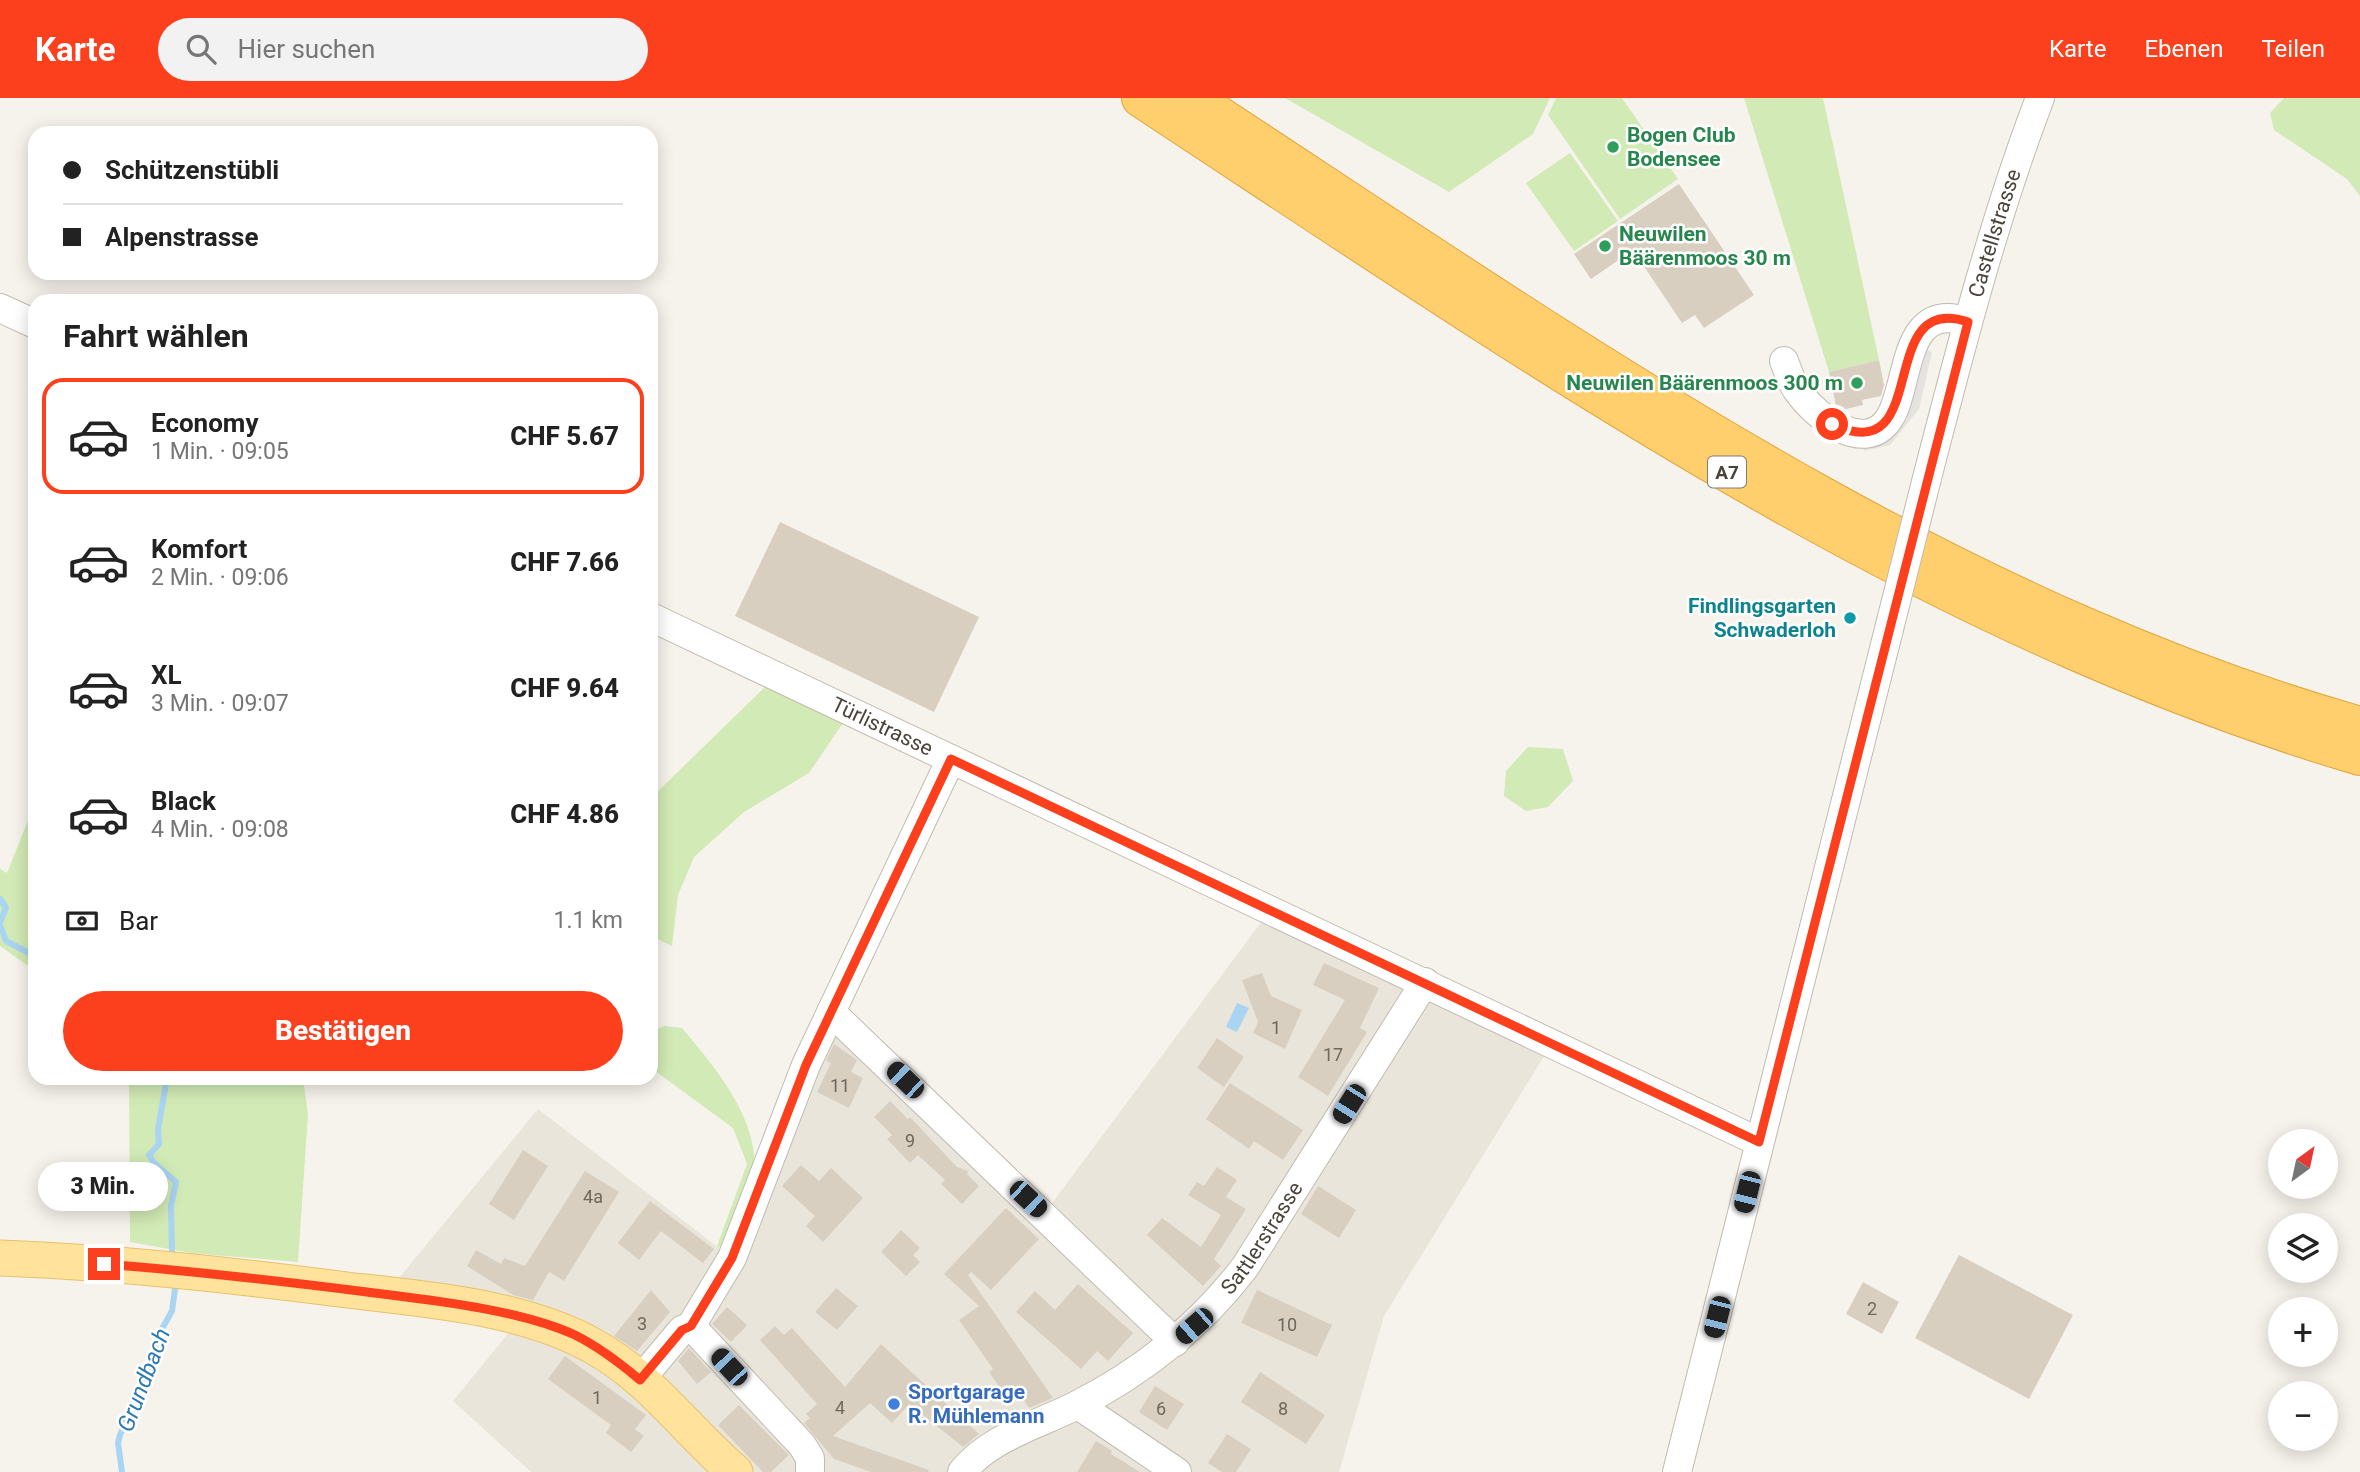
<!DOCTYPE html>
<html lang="de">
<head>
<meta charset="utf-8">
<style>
  :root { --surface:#fff; --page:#f2f2f2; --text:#222; --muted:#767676; --line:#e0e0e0; --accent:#fc3f1d }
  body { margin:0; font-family:Roboto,sans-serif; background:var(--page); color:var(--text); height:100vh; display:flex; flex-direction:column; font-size:26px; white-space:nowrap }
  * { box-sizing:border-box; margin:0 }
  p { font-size:23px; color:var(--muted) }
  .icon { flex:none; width:38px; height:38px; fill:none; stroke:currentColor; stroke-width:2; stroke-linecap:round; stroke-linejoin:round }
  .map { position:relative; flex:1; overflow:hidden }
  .details { position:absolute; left:28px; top:196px; width:630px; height:791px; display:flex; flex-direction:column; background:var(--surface); border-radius:21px; box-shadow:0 4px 18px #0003 }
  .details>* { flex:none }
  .top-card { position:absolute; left:28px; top:28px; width:630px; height:154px; border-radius:21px; box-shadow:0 4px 18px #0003; display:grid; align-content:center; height:154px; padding:0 35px; background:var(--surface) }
  .needle { width:46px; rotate:33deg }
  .controls { position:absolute; left:2268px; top:1031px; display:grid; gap:14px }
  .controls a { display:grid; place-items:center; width:70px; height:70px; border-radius:50%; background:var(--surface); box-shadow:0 4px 18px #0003; font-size:35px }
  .end { position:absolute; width:32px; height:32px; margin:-16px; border:9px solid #fc3f1d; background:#fff; box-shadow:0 0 0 4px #fff }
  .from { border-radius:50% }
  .bubble { position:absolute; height:49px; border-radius:24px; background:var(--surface); box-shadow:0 4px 18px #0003; font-size:23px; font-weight:800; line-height:49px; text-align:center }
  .car { position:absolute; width:21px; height:42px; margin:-21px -10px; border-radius:9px; box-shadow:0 0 5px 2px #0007; background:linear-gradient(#222 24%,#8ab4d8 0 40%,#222 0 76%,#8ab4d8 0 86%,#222 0) }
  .top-card b { display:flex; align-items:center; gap:24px; height:66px; font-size:26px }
  .top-card b+b { border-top:2px solid var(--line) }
  .top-card i { width:18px; height:18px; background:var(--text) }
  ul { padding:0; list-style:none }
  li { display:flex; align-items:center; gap:21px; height:116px; margin:0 14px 10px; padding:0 21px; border:4px solid transparent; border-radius:21px }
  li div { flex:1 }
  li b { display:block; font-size:26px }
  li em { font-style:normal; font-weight:800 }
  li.active { border-color:var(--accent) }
  li>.icon { width:63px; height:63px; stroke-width:1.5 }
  h2 { padding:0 35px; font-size:32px; line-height:84px }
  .pay { display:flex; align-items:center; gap:18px; height:77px; padding:0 35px; font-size:26px }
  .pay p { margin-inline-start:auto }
  .cta { display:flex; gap:14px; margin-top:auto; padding:14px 35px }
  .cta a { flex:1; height:80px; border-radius:42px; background:var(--accent); color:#fff; font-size:28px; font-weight:800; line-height:80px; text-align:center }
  header { display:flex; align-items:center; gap:42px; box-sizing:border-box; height:98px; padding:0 35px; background:var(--accent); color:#fff }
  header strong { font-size:33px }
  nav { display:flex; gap:38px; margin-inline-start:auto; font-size:24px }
  .search { width:490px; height:63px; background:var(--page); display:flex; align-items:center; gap:18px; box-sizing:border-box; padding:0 24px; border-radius:38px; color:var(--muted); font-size:26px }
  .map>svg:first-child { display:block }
  .residential { fill:#eae5da }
  .green { fill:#d2eab5 }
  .parking { fill:#e5e3e0 }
  .water { fill:#a9d4f2 }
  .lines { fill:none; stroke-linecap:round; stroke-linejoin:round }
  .stream { stroke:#a9d4f2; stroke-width:6 }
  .building { fill:#d8cfc1 }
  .minor-casing { stroke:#c2bbae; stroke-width:30 }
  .major-casing { stroke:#e6c16a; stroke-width:37 }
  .highway-casing { stroke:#e0a43c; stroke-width:40 }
  .minor { stroke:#fff; stroke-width:28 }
  .major { stroke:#ffe39c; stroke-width:35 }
  .highway { stroke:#ffcf6e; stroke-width:38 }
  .minor-bridge-casing { stroke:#c2bbae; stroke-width:30; stroke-linecap:butt }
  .minor-bridge { stroke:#fff; stroke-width:28 }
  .route { stroke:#fc3f1d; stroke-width:9 }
  .leisure-dot { fill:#2e9e5b; stroke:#fff; stroke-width:2.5 }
  .culture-dot { fill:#0f9aa8; stroke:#fff; stroke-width:2.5 }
  .shop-dot { fill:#3f7fe0; stroke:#fff; stroke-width:2.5 }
  .labels { text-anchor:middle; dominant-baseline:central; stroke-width:5; stroke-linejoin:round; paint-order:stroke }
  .number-label { font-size:18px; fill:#6e675b }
  .shield { fill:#fff; stroke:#817c74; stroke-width:2 }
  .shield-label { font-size:19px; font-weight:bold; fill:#4b4439 }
  .leisure-label { font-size:21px; font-weight:bold; fill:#27864d; stroke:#fff; text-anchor:start }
  .street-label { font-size:21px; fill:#4b4439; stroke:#fff }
  .culture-label { font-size:21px; font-weight:bold; fill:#0d838f; stroke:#fff; text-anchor:end }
  .shop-label { font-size:21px; font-weight:bold; fill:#366cbe; stroke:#fff; text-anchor:start }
  .water-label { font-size:23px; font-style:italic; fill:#2e7ab2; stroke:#fff }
</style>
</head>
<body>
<header>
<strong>Karte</strong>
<div class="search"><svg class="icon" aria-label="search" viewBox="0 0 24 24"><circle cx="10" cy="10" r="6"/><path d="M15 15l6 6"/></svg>Hier suchen</div>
<nav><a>Karte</a><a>Ebenen</a><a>Teilen</a></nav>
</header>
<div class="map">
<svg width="2360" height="1374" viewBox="0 0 2360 1374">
  <rect width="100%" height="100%" fill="#f6f3ec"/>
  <path class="residential" d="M1271,811L1551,947L1384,1218L1339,1374H531L453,1303L520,1221L386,1196L538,1011L732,1160L831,914L1044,1116Z"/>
  <path class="green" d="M1285,0H1550L1533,36L1449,94Z
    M1556,0H1622L1678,81L1620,121L1548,17Z
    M1744,0H1823L1879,262L1829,274Z
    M2284,0H2360V98L2347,81L2274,32L2270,15Z
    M1570,55L1618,123L1574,153L1526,85Z
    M767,587L845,622L809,675L744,714L694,759L678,797L672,848L651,838V700Z
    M1528,649L1563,651L1573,683L1548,709L1526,713L1504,698L1506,673Z
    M35,705V873L0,848V771L7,775Z
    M664,928L682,930C714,968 754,1015 755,1067C755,1085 732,1135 726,1155L717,1148L747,1066L733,1030L651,970V934Z
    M129,980H303L308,1016L298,1164L191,1155L130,1144Z"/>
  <path class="parking" d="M1918,247L1932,254L1919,311L1890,347L1864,353L1859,341L1878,338Z"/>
  <path class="water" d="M1237,905L1249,910L1237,934L1226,929Z"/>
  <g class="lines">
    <path class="stream" d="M0,801L6,810L0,824
      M0,827L6,843L27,854L35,863
      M167,980L158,1031L159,1046L149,1057L154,1065L176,1084L171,1108L172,1153
      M122,1374L118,1345L120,1337L152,1261L158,1238L172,1213L175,1191"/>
  </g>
  <path class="building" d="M1679,86L1754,197L1704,230L1695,217L1682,225L1633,152L1591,181L1574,156Z
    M1879,262L1884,287L1881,298L1862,302L1863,307L1842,312L1836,308L1829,274Z
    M780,424L979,519L934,614L735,518Z
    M1324,865L1379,890L1360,930L1367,934L1328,998L1298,979L1345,902L1313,887Z
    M1262,875L1271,898L1302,912L1285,951L1253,935L1258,924L1242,882Z
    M1217,940L1244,959L1224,989L1197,970Z
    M834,946L857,962L851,974L863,980L849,1010L817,994L831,965L826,963Z
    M1230,985L1303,1032L1283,1062L1254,1043L1249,1051L1206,1021Z
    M890,1003L908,1021L910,1019L957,1069L968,1073L967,1076L979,1088L962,1106L941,1086L945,1082L918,1057L910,1065L887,1041L892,1037L874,1019Z
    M523,1052L548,1068L514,1122L489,1106Z
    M801,1067L819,1083L831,1070L863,1100L823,1144L806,1128L815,1118L782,1088Z
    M1217,1069L1237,1082L1226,1099L1246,1111L1214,1161L1221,1168L1203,1188L1147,1137L1162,1120L1201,1149L1221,1117L1188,1097L1197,1084L1204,1088Z
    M585,1073L619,1094L564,1183L549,1174L533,1202L513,1197L467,1168L476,1152L501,1166L504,1160L525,1168Z
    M1318,1088L1356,1112L1339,1140L1301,1116Z
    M650,1103L714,1151L703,1165L661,1133L639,1162L618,1145Z
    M1006,1110L1039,1141L991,1192L971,1174L968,1177L1053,1300L1029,1310L1018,1293L1007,1300L989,1274L993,1271L959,1222L979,1208L944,1176Z
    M901,1132L920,1150L913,1157L920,1164L906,1178L881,1154Z
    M1959,1157L2073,1217L2029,1301L1915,1240Z
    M1863,1184L1899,1204L1882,1236L1846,1216Z
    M1078,1186L1133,1235L1108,1263L1097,1253L1081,1271L1016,1214L1035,1193L1055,1212Z
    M836,1190L858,1208L837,1232L815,1214Z
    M651,1192L670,1214L637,1253L614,1238Z
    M1257,1192L1332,1227L1317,1259L1241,1225Z
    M727,1209L747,1227L731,1244L712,1226Z
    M775,1228L784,1237L792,1230L845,1289L881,1246L979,1336L963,1349L909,1306L892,1325L870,1305L833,1338L929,1372L928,1374H871L834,1361L804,1325L810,1320L806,1316L817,1306L760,1242Z
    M689,1250L711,1274L697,1286L678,1263Z
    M565,1258L646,1317L635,1331L644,1338L631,1354L606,1335L611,1327L548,1281Z
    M1260,1274L1325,1317L1306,1346L1241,1304Z
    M1155,1288L1184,1306L1167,1332L1139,1314Z
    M739,1307L789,1357L771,1374H763L718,1327Z
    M1227,1336L1251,1351L1236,1374H1222L1208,1365Z
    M1096,1343L1112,1353L1111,1356L1140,1374H1077Z"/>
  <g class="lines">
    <g class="minor-casing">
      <g id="minor">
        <path d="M0,210L35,226"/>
        <path d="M1784,263C1788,273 1791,284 1797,292C1814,317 1864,358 1889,321C1911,287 1901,201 1968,224"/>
        <path id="s1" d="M1927,380C1960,252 1993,123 2040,0"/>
        <path id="s2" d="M651,519L1759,1044"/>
        <path d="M831,914L1175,1244"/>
        <path d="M691,1228L802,1347L810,1360V1374"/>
        <path d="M640,1282L682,1232L691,1228L732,1160L806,967L951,661"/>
        <path d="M1078,1307L1177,1374"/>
        <path id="s3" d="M962,1374C990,1339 1038,1327 1077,1307C1144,1273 1200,1228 1245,1169L1425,884"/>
        <path d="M1677,1374L1889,531"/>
      </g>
    </g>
    <g class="major-casing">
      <path id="major" d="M0,1160C116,1164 232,1177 347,1192C426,1201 524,1209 593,1248C650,1279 687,1333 735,1374"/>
    </g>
    <g class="highway-casing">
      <path id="highway" d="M1141,0C1528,254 1911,525 2360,658
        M1192,0C1561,241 1930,506 2360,628"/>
    </g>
    <use href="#minor" class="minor"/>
    <use href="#major" class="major"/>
    <use href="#highway" class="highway"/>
    <g class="minor-bridge-casing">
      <path id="minor-bridge" d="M1889,531L1927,380"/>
    </g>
    <use href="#minor-bridge" class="minor-bridge"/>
  </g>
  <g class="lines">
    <path class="route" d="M104,1166C192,1173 280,1183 367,1194C430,1202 518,1211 575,1237C599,1249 620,1265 640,1282L682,1232L691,1228L732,1160L806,967L951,661L1759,1044L1968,224C1873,192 1934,375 1832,326"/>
  </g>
  <g class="leisure-dot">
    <circle cx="1613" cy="49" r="7"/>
    <circle cx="1605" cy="148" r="7"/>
    <circle cx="1857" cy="285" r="7"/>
  </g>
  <circle class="culture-dot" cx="1850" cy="520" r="7"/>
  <circle class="shop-dot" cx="894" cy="1306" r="7"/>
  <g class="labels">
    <g class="number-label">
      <text x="1276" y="929">1</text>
      <text x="1333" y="956">17</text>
      <text x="840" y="987">11</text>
      <text x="910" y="1042">9</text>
      <text x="593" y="1098">4a</text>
      <text x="1872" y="1210">2</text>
      <text x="642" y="1225">3</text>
      <text x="1287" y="1226">10</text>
      <text x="597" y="1299">1</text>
      <text x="840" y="1309">4</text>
      <text x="1161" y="1310">6</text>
      <text x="1283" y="1310">8</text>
    </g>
    <rect class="shield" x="1708" y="358.5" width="38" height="31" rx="5"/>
    <g class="shield-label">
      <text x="1727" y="374">A7</text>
    </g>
    <g class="leisure-label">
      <text x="1627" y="37">Bogen Club<tspan x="1627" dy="24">Bodensee</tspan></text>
      <text x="1619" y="136">Neuwilen<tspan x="1619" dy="24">Bäärenmoos 30 m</tspan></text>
      <text x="1843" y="285" text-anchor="end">Neuwilen Bäärenmoos 300 m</text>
    </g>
    <g class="street-label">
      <text stroke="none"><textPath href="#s1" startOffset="254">Castellstrasse</textPath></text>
      <text stroke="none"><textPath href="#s2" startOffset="256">Türlistrasse</textPath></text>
      <text stroke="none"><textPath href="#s3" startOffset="387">Sattlerstrasse</textPath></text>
    </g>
    <g class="culture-label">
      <text x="1836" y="508">Findlingsgarten<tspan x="1836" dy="24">Schwaderloh</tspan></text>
    </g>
    <g class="shop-label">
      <text x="908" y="1294">Sportgarage<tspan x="908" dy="24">R. Mühlemann</tspan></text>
    </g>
    <g class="water-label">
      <text transform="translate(144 1282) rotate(-69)">Grundbach</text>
    </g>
  </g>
</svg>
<div class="controls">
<a><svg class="needle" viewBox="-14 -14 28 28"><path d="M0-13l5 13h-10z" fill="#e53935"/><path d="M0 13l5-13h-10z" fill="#767676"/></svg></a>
<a><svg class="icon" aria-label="layers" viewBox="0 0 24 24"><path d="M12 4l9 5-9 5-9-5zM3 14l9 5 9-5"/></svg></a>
<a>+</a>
<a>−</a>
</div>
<i class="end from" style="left:1832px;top:326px"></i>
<i class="end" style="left:104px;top:1166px"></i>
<div class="bubble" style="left:38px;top:1064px;width:130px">3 Min.</div>
<i class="car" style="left:905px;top:982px;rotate:314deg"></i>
<i class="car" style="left:1349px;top:1006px;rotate:212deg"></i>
<i class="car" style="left:1747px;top:1094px;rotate:194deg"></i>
<i class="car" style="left:1028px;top:1101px;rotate:133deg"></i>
<i class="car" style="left:1717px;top:1219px;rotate:194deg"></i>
<i class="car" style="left:1194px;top:1228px;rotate:229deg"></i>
<i class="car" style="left:729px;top:1269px;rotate:317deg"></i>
<div class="top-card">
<b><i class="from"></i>Schützenstübli</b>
<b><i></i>Alpenstrasse</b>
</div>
<section class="details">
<h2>Fahrt wählen</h2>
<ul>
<li class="active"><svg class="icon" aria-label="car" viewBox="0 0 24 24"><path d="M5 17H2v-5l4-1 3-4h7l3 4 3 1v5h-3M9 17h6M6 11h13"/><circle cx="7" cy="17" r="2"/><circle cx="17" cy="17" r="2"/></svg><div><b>Economy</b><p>1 Min. · 09:05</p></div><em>CHF 5.67</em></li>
<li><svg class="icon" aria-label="car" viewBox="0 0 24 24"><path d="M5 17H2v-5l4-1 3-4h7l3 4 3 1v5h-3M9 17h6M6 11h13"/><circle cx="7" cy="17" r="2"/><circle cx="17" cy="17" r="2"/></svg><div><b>Komfort</b><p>2 Min. · 09:06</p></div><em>CHF 7.66</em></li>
<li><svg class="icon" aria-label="car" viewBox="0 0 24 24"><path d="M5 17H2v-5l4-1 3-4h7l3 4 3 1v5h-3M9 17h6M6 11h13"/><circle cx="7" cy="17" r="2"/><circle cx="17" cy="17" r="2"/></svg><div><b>XL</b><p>3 Min. · 09:07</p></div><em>CHF 9.64</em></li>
<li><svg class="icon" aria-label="car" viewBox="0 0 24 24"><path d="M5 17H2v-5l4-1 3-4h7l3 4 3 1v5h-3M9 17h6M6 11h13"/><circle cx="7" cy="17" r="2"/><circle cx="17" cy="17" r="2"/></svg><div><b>Black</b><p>4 Min. · 09:08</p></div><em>CHF 4.86</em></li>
</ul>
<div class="pay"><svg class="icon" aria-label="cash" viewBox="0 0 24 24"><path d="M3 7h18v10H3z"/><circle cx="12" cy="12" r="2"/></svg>Bar<p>1.1 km</p></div>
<div class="cta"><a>Bestätigen</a></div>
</section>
</div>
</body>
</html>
